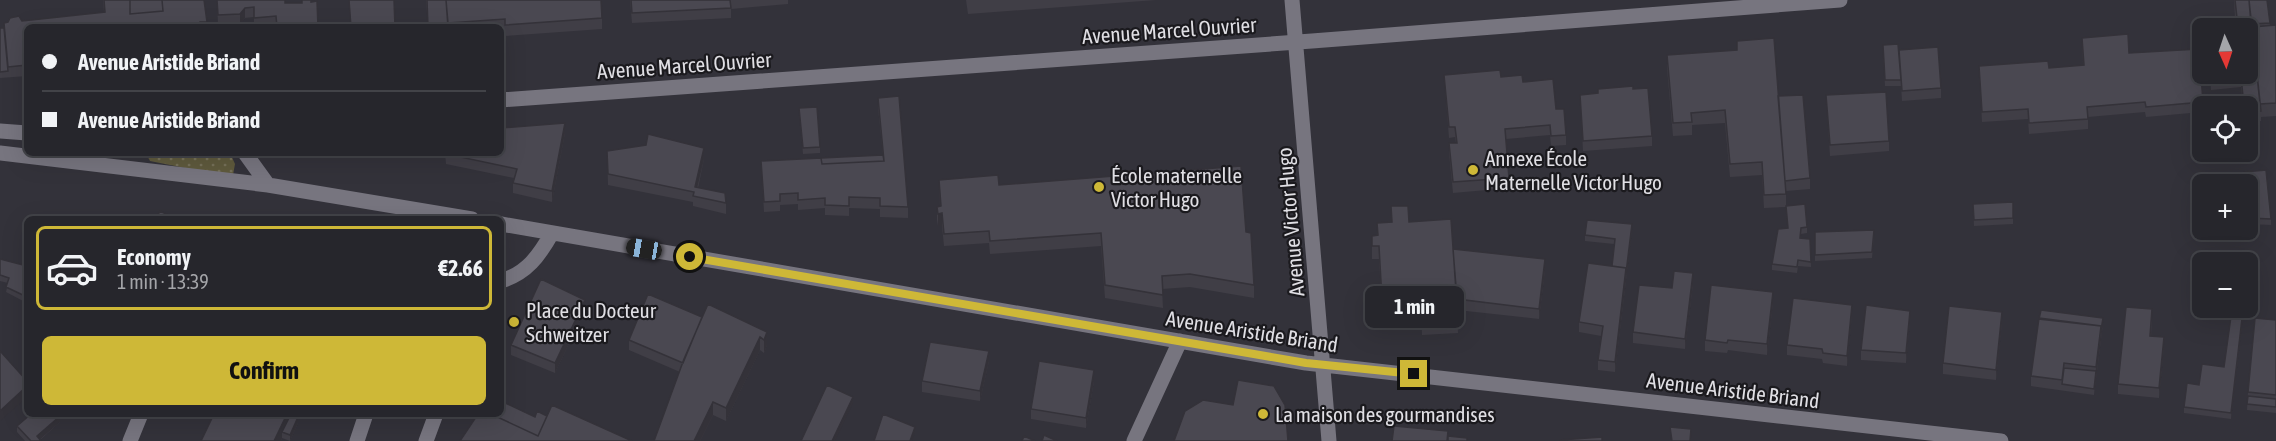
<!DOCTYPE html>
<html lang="en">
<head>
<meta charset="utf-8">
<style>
  :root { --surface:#26262c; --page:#323238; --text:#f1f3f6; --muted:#a4a5a9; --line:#424348; --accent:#ceb837 }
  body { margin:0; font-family:"Asap Condensed",sans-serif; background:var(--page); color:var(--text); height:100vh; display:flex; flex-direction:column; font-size:22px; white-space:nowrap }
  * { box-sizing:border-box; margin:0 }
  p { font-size:20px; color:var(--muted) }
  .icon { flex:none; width:33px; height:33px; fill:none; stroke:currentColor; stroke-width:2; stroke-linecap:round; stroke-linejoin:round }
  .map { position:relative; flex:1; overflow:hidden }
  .panel { position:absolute; left:24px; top:216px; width:480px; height:201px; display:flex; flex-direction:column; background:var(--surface); border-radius:9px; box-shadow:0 6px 24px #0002,0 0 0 2px var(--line) }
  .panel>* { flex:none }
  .hud { position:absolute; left:24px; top:24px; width:480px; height:132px; border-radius:9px; box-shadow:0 6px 24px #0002,0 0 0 2px var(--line); display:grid; align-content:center; height:132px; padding:0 18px; background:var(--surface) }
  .needle { width:39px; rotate:177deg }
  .controls { position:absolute; left:2192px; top:18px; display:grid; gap:12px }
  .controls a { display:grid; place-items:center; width:66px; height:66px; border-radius:9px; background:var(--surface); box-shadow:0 6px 24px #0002,0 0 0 2px var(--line); font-size:30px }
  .end { position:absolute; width:27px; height:27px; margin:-14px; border:8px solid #ceb837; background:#111; box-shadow:0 0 0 3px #111 }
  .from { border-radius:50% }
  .bubble { position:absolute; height:42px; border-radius:9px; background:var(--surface); box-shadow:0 6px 24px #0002,0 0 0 2px var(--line); font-size:20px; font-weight:700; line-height:42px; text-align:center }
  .car { position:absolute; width:18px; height:36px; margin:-18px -9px; border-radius:8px; box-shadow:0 0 4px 2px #0007; background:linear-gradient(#222 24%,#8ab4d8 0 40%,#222 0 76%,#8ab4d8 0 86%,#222 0) }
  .hud b { display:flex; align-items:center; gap:21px; height:57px; font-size:22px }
  .hud b+b { border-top:2px solid var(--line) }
  .hud i { width:15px; height:15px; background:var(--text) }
  ul { padding:10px 0 0; list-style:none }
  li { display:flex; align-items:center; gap:18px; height:84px; margin:0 12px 9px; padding:0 6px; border:3px solid transparent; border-radius:9px }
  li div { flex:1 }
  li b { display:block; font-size:22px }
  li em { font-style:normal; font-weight:700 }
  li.selected { border-color:var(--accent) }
  li>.icon { width:54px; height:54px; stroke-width:1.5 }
  .cta { display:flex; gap:12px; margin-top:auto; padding:12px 18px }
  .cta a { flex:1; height:69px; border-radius:9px; background:var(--accent); color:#111; font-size:24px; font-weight:700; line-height:69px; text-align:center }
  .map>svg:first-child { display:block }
  .grass { fill:url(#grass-dots) }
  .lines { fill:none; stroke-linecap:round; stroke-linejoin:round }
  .minor { stroke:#77757f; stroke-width:15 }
  .wall { fill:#403e46 }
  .shaded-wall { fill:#343239 }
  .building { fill:#4a4851; stroke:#343239; stroke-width:1.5 }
  .route { stroke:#ceb837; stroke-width:8 }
  .poi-dot { fill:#ceb837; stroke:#1b1a1e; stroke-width:2 }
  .labels { text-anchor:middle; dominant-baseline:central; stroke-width:4.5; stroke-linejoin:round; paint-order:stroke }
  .street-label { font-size:21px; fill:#e0dfe4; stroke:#1b1a1e }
  .poi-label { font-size:21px; fill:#e0dfe4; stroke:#1b1a1e; text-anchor:start }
</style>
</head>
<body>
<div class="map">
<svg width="2276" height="441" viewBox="0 0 2276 441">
  <defs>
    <pattern id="grass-dots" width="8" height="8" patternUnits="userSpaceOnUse" patternTransform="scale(1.5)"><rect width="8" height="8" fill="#5f5a3d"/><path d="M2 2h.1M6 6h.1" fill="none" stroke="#767159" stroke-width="1.8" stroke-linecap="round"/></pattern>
  </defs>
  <rect width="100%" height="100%" fill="#33323a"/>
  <path class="grass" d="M148,153H230L235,164L233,175L230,177L150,161L147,155Z"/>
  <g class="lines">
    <path class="minor" d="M1292,0L1329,441
      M501,100L1312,41L1840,0
      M0,131L27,133
      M0,153L268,185L472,219
      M245,153L268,185
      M501,224L1306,363L2001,441
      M501,281C527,273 539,256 552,233
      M130,441L141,414
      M357,441L366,414
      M426,441L436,414
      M1134,441L1180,341"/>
  </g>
  <path class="wall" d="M103,0H204L207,27H27V76L0,78V28L104,12Z
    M217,0H285V3L318,27H276V26L254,27V17L245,18L240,24L218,25Z
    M426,0L602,18V29L505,36V29H501V27H428Z
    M630,0H788V4L731,9V18L632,23Z
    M966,0H1156L968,14Z
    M2234,0H2267L2270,26L2276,25V116L2261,117V121L2247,123V106H2243L2241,87L2211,90L2210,74H2247V28H2205V20L2235,18Z
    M2082,38L2129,53L2203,102L2202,112L2146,117L2145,112L2088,117V129L2029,134L2028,119L1982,122L1979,66L2049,68L2083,65Z
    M1737,41L1778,96L1810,178V189L1786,191V207L1764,208L1762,175L1730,177L1725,123L1692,125V135L1673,136L1667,68V55L1737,50Z
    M1883,51L1899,57L1941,88V98L1902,101L1901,85V86H1885Z
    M1444,75L1501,77L1523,82L1556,109L1566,135V145L1551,146L1550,135L1506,139L1509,188L1453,193L1449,153V143H1456L1455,137L1449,138Z
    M1633,89L1652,136V146L1583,151L1580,95Z
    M1826,95L1889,141V151L1830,156Z
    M878,98L908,207V218L880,217V209L849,208V216L825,215V208L798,210V204L780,205V211L764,212L761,161L883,155L878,108Z
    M799,108L820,147V153L803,154Z
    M565,133L552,202L513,193V183L514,178L446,164L445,153H501Z
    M646,145L704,159L698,188L726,203V214L693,206V202L608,185L607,151Z
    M2244,172L2271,219V225L2250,224L2249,237L2240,235V230L2249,221L2247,203V184H2245Z
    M939,180L999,185L1246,232L1254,285V298L1190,287L1162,289L1163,308L1105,298L1101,246L990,254L989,243L944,246L942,226H938L937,220V207L940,206Z
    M2013,202V224L1974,226L1973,204Z
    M1786,206L1807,227V233L1801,234V238L1810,239L1811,267L1798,266L1797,273L1772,270V264L1788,228Z
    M1409,222L1453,249L1545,270L1539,319L1457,310L1458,333L1422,335L1421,311L1382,313L1379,259H1372V236H1377V223Z
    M1632,230L1615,372L1598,370V360L1601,336L1579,332V322L1612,266L1614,244L1585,241V235Z
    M1815,232L1874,236L1872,258L1815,261Z
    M0,259L27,266V303L6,292L8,283L0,281Z
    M1693,284L1685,349L1633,343V332L1672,288Z
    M1773,302L1767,355L1728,350L1727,353L1705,351V340Z
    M585,310L555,373L511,355V345Z
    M1852,315L1847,366L1823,363L1822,359L1787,355V345Z
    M2243,316L2231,419L2184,413V407L2199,385L2224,367Z
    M702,317L767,332V345L764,353L760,350L726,421L713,415L700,441H654L680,372L629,350V340Z
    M2152,320L2151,336L2164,347L2159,398L2118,394V384Z
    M2276,320V413L2247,410L2248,392Z
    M1910,321L1906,363L1861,360V350Z
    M2002,322L1996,380L1943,374V363Z
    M2103,324L2094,395L2031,386V376Z
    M989,361L980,401L922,392V381Z
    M1094,381L1086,428L1031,419V409Z
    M214,414H294L293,415L298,423L290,441L282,438L281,441H201Z
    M60,422L40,440L41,441H25L17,432V426Z"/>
  <path class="shaded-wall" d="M245,8V18L240,24V14Z
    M565,123V133L552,202V191Z
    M704,148V159L695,197V187Z
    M942,213V226H938V214Z
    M1632,224V230L1615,372V362Z
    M1545,259V270L1539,319V309Z
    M1693,273V284L1685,349V339Z
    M1773,292V302L1767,355V344Z
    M585,300V310L555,373V363Z
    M1852,305V315L1847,366V356Z
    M2243,310V316L2231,419V413Z
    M1910,311V321L1906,363V353Z
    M2002,312V322L1996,380V370Z
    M2103,318V324L2094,395L2096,367Z
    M767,332V345L764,353V340Z
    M760,337V350L726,421V408Z
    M2164,337V347L2159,398V388Z
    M989,351V361L980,401V391Z
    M1094,370V381L1086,428V418Z
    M27,386V397L0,421V411Z
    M853,397V403L835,441H832Z
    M713,402V415L700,441H694Z
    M287,414H294L284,433L282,432V438L281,441H274Z
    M60,416V422L38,441L37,436Z
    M298,417V423L290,441V435Z
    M915,427V433L912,441H910Z"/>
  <path class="building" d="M104,0H130V14L163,11L162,0H204L207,22H200V27H27V65L8,67L4,23L8,22L10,18L19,16L22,21L105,12Z
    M130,0H162L163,11L130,14Z
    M217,0H285V3H302V0H311V2L317,1L318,27H277L276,16L254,18V7L245,8L240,14L218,15Z
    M349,0H394L395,27H351Z
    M427,0H446L448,27H428Z
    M446,0H601L602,18L505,25V19L448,23Z
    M631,0H730L731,8L632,13Z
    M2235,0H2249L2261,111L2247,112V106H2244L2241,77L2211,79V74H2247V28H2206L2205,20L2237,18Z
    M2249,0H2267L2270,23L2251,24Z
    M2276,25V103L2260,104L2252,27Z
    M0,28H4L8,71L0,72Z
    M2128,34L2129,53L2199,49L2203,102L2146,107L2145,102L2087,107L2088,119L2029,123L2028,109L1982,112L1979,66L2048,61L2049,68L2084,65L2082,38Z
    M1774,38L1786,194L1764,195L1762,162L1730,164L1725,110L1691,113L1692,122L1673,123L1667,55L1737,50V41Z
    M1898,44L1901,80H1885L1883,45Z
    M1938,47L1941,88L1902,91L1899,50Z
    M1500,70L1501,77L1522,75L1523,82L1553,79L1556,109H1564L1566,135L1551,136L1550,125L1505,129L1509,178L1453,182L1449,143H1457L1455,127H1449L1444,75Z
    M1633,86V89L1648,88L1652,136L1583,141L1580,95L1598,93V89Z
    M1886,92L1889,141L1830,145L1826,95Z
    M1803,95L1810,178L1785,181L1778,96Z
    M899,96L908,207L880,206V198L849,197V206L825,205V198L798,200V193L780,194V201L764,202L761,161L821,158L822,164L884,161L878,98Z
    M817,107L820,147L803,148L799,108Z
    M565,123L552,191L513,183L517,169L446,154V153H501V128Z
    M648,134L704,148L695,187L725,193L726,203L693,196L694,192L608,174L607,151L646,145Z
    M883,155L884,161L822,164L821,158Z
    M1241,166L1246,232L1251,233L1254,285L1190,274L1162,276L1163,295L1105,285L1101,233L990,241L989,231L944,234L942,213L938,214L937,207L941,206L939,180L998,175L999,185Z
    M2266,170L2271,219L2249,218L2247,197V184H2246L2244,172Z
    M2013,202V218L1974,220L1973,204Z
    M1805,204L1807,227L1801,228L1800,238L1810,239L1811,262L1798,260L1797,267L1772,264L1778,229L1788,228L1786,206Z
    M1391,206H1408L1409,222L1451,219L1458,320L1422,322L1421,298L1382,300L1379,246H1372V236L1378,235L1377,223L1392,222Z
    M160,211L176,219H156Z
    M1587,220L1632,224L1626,273V268L1612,266L1615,239L1585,235Z
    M2247,221H2250L2249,231L2242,230H2247Z
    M1874,230L1872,252L1815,255V232Z
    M1453,249L1545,259L1539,309L1457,299Z
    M0,259L27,266V297L6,287L9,278L0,275Z
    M1588,263L1626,268L1615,362L1598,360L1603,326L1579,322Z
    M1674,271L1693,273L1685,339L1633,332L1639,285L1672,288Z
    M541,279L585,300L555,363L511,345Z
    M1711,285L1773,292L1767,344L1728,340L1727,343L1705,340Z
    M648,294L702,317L683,363L629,340Z
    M1793,298L1852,305L1847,356L1823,353L1822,349L1787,345Z
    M708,304L767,332L764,340L760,337L726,408L713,402L694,441H654L684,359Z
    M1866,305L1910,311L1906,353L1861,350Z
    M1949,306L2002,312L1996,370L1943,363Z
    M2126,307L2152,309L2150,336L2164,337L2159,388L2118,384Z
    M2232,309L2243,310L2231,413L2184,407L2187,383L2199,385L2202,364L2224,367Z
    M2041,310L2103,318L2101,330V326L2039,319Z
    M2039,318L2101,326L2096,367L2064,363L2062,380L2031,376Z
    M2255,318L2276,320V395L2248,392Z
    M930,342L989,351L980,391L922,381Z
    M0,351L27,381V386L0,411Z
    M1039,361L1094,370L1086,418L1031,409Z
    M2064,368L2096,371L2094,389L2062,384Z
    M1238,380L1274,386L1285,405L1288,441H1174L1185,411L1203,400L1233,405Z
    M827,385L853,397L832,441H801Z
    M2248,396L2276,399V407L2247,404Z
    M501,401L535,417L537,411L547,416L538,436L491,414H501Z
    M552,405L632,441H460L478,414H491L538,436Z
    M31,414H57L60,416L37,436L41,441H31L17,426Z
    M214,414H287L274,441H201Z
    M291,414L298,417L290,435L282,432Z
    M883,414L915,427L910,441H874Z
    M1394,426L1448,431L1447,441H1392Z
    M1670,427L1691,429L1690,441H1672Z
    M1044,435L1057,441H1042Z
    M1024,436L1035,441H1022Z
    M1448,436L1467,438V441H1448Z
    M1602,437V441H1560V440Z"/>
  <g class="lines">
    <path class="route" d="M690,257L1306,363L1414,374"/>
  </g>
  <g class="poi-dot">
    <circle cx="1473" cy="170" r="6"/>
    <circle cx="1099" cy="187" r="6"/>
    <circle cx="514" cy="322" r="6"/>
    <circle cx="1263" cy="414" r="6"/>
  </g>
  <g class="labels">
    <g class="street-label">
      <text transform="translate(1169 30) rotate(-4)">Avenue Marcel Ouvrier</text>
      <text transform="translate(684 65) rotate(-4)">Avenue Marcel Ouvrier</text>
      <text transform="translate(1290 222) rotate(-95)">Avenue Victor Hugo</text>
      <text transform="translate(1252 331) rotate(9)">Avenue Aristide Briand</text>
      <text transform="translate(1733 390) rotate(7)">Avenue Aristide Briand</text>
    </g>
    <g class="poi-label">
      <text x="1485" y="158">Annexe École<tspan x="1485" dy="24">Maternelle Victor Hugo</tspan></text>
      <text x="1111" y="175">École maternelle<tspan x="1111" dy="24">Victor Hugo</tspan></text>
      <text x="526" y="310">Place du Docteur<tspan x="526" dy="24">Schweitzer</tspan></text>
      <text x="1275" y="414">La maison des gourmandises</text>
    </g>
  </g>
</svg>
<div class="controls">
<a><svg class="needle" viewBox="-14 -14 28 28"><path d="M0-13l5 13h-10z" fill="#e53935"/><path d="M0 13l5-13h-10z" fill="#a4a5a9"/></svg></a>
<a><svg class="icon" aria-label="locate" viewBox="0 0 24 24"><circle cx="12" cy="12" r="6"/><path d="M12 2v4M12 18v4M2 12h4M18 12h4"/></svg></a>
<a>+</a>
<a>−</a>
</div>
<i class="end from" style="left:690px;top:257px"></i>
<i class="end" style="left:1414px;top:374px"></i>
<div class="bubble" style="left:1365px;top:286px;width:99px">1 min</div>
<i class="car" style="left:644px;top:249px;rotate:280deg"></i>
<div class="hud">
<b><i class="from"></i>Avenue Aristide Briand</b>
<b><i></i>Avenue Aristide Briand</b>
</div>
<section class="panel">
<ul>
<li class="selected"><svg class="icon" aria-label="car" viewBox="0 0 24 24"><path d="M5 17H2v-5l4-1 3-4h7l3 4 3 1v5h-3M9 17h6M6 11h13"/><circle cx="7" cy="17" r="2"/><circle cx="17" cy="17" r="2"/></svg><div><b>Economy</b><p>1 min · 13:39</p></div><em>€2.66</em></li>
</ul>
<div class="cta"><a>Confirm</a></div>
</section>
</div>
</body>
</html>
